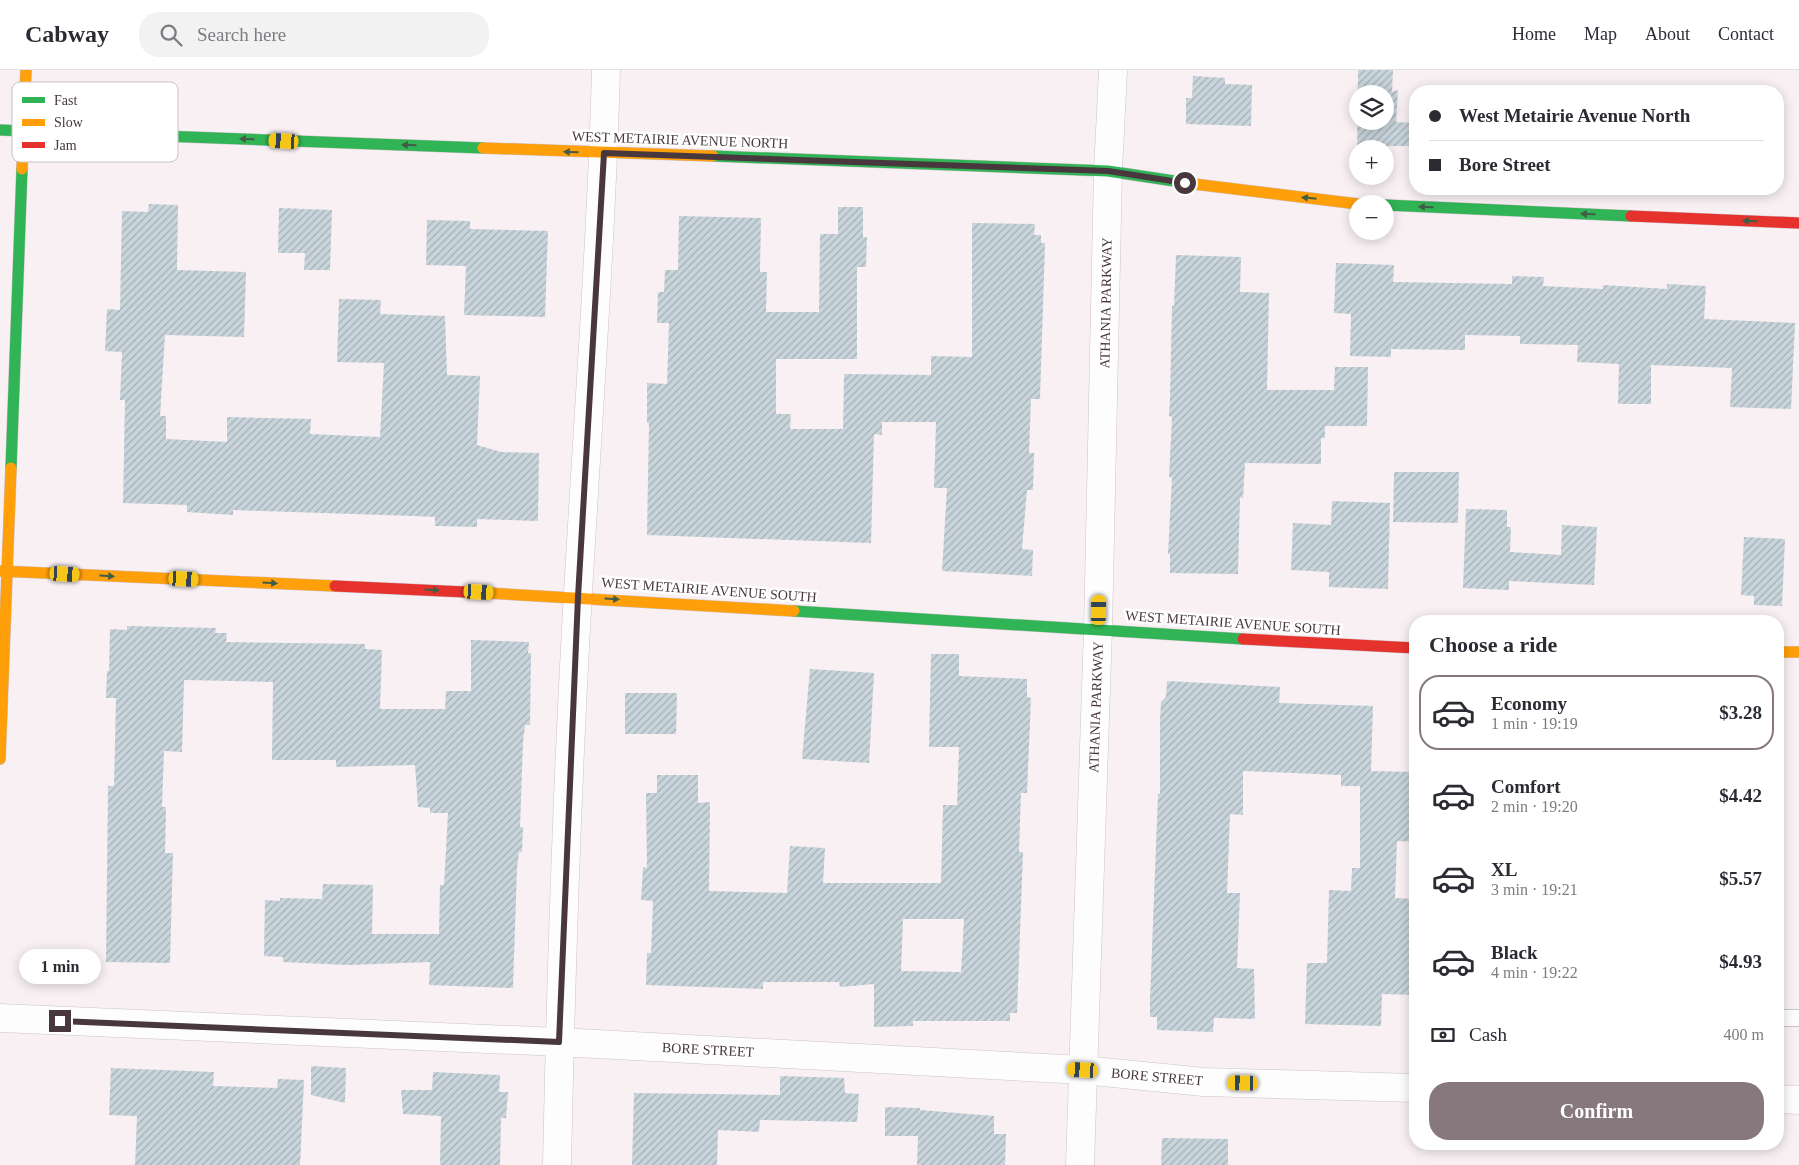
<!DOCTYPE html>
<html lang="en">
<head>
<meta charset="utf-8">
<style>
  :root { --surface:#fff; --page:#f2f2f3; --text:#2b2b33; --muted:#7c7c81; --line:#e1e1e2; --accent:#86787d }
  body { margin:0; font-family:Georgia,serif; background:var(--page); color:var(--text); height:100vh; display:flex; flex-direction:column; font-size:19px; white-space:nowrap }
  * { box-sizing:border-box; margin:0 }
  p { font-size:16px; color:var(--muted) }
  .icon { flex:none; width:28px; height:28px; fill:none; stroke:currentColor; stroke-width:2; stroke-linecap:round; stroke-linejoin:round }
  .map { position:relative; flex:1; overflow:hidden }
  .panel { position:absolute; left:1409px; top:545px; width:375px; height:535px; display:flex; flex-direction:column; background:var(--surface); border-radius:20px; box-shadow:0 2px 12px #0003 }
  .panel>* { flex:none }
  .hud { position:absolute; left:1409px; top:15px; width:375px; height:110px; border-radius:20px; box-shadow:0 2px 12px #0003; display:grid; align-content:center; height:110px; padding:0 20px; background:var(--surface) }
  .buttons { position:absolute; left:1349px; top:15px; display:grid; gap:10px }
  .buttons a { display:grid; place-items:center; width:45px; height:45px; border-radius:50%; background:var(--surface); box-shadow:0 2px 12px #0003; font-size:25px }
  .end { position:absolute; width:22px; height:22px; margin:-11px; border:6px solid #48383e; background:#fff; box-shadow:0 0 0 2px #fff }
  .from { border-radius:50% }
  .bubble { position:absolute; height:35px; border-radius:18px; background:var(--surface); box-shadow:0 2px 12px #0003; font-size:16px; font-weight:600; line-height:35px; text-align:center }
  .car { position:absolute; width:15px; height:30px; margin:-15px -8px; border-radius:6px; box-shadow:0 0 4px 1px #0007; background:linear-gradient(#f5c518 24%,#345 0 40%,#f5c518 0 76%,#345 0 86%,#f5c518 0) }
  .hud b { display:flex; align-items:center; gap:18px; height:48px; font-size:19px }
  .hud b+b { border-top:1px solid var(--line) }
  .hud i { width:12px; height:12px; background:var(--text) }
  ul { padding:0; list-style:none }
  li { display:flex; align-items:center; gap:15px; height:75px; margin:0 10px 8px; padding:0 10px; border:2px solid transparent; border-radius:20px }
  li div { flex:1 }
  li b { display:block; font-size:19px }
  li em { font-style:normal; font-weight:600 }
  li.selected { border-color:var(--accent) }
  li>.icon { width:45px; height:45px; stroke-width:1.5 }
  h2 { padding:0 20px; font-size:22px; line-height:60px }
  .pay { display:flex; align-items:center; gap:12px; height:55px; padding:0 20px; font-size:19px }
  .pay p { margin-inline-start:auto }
  .button { display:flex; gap:10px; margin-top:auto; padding:10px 20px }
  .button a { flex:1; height:58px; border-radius:20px; background:var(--accent); color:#fff; font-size:20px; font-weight:600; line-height:58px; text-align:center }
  header { display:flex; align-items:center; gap:30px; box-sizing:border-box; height:70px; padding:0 25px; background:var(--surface); border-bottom:1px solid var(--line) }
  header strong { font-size:24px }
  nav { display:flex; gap:28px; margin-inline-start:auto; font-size:18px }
  .search { width:350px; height:45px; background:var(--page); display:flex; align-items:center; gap:12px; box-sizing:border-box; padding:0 18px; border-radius:20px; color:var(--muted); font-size:19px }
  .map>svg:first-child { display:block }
  .building { fill:url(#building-hatch); fill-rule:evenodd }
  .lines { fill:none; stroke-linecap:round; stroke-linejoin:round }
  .lane-casing { stroke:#cec3c8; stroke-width:18 }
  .street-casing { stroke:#cec3c8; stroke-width:29 }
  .fast-casing { stroke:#cec3c8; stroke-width:12 }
  .slow-casing { stroke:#cec3c8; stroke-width:12 }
  .jam-casing { stroke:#cec3c8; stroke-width:12 }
  .lane { stroke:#fefdfd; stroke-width:16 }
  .street { stroke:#fefdfd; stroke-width:28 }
  .fast { stroke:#30b455; stroke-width:11 }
  .slow { stroke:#ff9f0a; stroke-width:11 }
  .jam { stroke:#e5322d; stroke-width:11 }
  .oneway { fill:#415d45 }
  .route { stroke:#48383e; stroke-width:6 }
  .labels { text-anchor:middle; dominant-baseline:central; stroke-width:5; stroke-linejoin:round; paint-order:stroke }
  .street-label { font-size:14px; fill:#48383e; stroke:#fff }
  .key { fill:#fff; stroke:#c8c3c5; stroke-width:1 }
  .key-label { font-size:14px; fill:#48383e }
</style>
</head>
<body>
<header>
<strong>Cabway</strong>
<div class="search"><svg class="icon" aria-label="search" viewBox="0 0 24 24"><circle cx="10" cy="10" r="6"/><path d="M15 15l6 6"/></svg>Search here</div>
<nav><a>Home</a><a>Map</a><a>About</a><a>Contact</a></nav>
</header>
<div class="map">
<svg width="1799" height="1095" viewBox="0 0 1799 1095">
  <defs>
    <pattern id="building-hatch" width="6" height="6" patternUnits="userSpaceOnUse" patternTransform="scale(1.25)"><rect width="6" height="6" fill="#c9d5dc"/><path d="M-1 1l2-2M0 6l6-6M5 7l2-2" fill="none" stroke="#a5aeb4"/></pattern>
  </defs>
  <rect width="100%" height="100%" fill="#f8f0f3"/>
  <path class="building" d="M1358,0H1393L1392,22L1398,20L1396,52L1415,53V76H1388V84H1385V79H1358L1357,83ZM1358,24H1385V51H1358Z
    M1193,6L1225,8V14L1252,15L1251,56L1186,54V28H1192Z
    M149,134L178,135L177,200L246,202L244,267L165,265L160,346H166V369L227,372V347L311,349L310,364L380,367L384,293L337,292L339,229L381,230L380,244L445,246L447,305L480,306L477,375L501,382L539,383L538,451L477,449V457L435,456V447L414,446L233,440V445L187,442V435L123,433L125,330H120L122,282L105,281L107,239L120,240L122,141L148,142Z
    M838,137H863V167H867L866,197H857V289H776V344H791L790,359H843L844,304L931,305V286L972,287V153L1035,154L1034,165H1041V173H1045L1040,329H1031L1029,383H1034L1033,420H1027L1022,479L1033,480L1032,506L942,501L947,418H934L936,352H882V365L874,364L871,473L647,465L649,353H647V313L667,314L669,253H657L658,222H664L665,200H678L679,146L761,148L760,202H767L766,242H819L820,164H838Z
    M279,138L332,140L330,200H304L305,183H278Z
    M427,150L470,151V159L548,161L545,247L464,245L466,196L426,195Z
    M1176,185L1241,187L1240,222L1269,223L1267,320H1334L1335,297H1368L1367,356H1325V368H1321V394L1245,393L1243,428L1240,427L1238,504L1170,503V484H1168L1172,408L1169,407L1172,347L1169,346L1170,329L1172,236H1174Z
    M1336,193L1394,195L1393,212L1512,214V206L1544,207L1543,216L1603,219V215L1667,219V214L1706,216L1704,249L1795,253L1791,339L1730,337L1732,298L1651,295V334H1618L1619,294L1577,292L1578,275L1520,274V266L1465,265V280L1391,279V287L1350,286L1351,244L1334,243Z
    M1394,402H1459L1458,453L1393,452Z
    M1332,431L1390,433L1388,519L1329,517V502L1291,500L1293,453L1331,455Z
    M1466,439L1507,440V457H1511L1510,482L1561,485L1562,455L1597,457L1594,515L1509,511V520L1463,518Z
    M1744,467L1785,469L1782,536L1754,535V526L1741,525Z
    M127,556L216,558L215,563H227L226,572L365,574V579L382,580L380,639H445L446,621H471V570L529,572L528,583H531L530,655H525L523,672L520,757H523L522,782H519L517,798L513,918L429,915L430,892L348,895L283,892V887L264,886L265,830L280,831V828L322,829L323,814L373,815L372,864H439L440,815H444L448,743H430V738L418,737L415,695L336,697V690H272L273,612L184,610L182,682L164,681L162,737H166L165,783H173L170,893L106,892L108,716H114L116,628H106L107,601H109L110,559L127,560Z
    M931,584H959V606L1027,609V627L1031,628L1027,723H1021L1019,782H1023L1017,943H1010V951H913V956L874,957V914L840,917L839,912H763V919L646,915L647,883H651L653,831L641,830L643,797L647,798L646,723H657V705H698V733L710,732L709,821L787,823L790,776L825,778L823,813H941L943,735H957L959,677H929ZM903,849H964L961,902L901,901Z
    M810,599L874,603L869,693L802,689Z
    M1167,611L1280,617L1279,633L1373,636L1371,701L1415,702V772L1397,771L1395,828L1415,829V925L1382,924L1381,956L1305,954L1307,893H1327L1329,820L1351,821L1352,798H1360V716H1341V705L1243,701V745L1230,744L1227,823H1240L1237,898L1254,899L1255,949L1214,948L1213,962L1157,960V947H1150V930L1158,724H1160V650L1161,632L1166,627Z
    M625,623H677L676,664H625Z
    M311,996L346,998L345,1033L311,1025Z
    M111,998L214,1002L213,1016L277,1018L278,1009L304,1010L300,1095H135L137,1046L109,1045Z
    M433,1002L500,1005L499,1022H508L506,1048H501L500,1095H440L441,1046L403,1044L401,1020H432Z
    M780,1006L844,1008L845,1023L859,1024L857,1052L760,1050L759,1062L718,1060L717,1095H632L634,1023L780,1025Z
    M885,1037L920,1038V1040L994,1046V1064H1006L1005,1095H917L918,1066H885Z
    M1162,1068L1228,1069V1095H1161Z"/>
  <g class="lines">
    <g class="lane-casing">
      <path id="lane" d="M1778,948H1799"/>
    </g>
    <g class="street-casing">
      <path id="street" d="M0,948L559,972L1083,1000L1204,1012L1415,1018
        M1778,1029L1799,1030
        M557,1095C561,904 567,713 578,523C588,348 601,174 606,0
        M1080,1095L1098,559L1108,101L1113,0"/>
    </g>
    <g class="fast-casing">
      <path id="fast" d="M0,60L483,78
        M713,86L1108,101L1194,114
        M1385,135L1631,146
        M11,398L22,99
        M794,541L1243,569"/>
    </g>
    <g class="slow-casing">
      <path id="slow" d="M483,78L713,86
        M22,99L26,0
        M1194,114L1358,134
        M0,501L335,516
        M487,523L794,541
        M1778,582H1799
        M0,689L11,398"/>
    </g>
    <g class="jam-casing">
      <path id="jam" d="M1631,146L1799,153
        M335,516L487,523
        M1243,569L1415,578"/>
    </g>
    <use href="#lane" class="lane"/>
    <use href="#street" class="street"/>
    <use href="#fast" class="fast"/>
    <use href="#slow" class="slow"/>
    <use href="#jam" class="jam"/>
  </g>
  <defs><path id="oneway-solid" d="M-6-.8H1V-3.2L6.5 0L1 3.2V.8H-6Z" transform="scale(1.25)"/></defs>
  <g class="oneway">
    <use href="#oneway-solid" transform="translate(247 69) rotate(-178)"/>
    <use href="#oneway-solid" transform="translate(409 75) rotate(-178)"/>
    <use href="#oneway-solid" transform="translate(571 82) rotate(-178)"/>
    <use href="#oneway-solid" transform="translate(1309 128) rotate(-174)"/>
    <use href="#oneway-solid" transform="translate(1426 137) rotate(-178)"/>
    <use href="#oneway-solid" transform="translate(1588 144) rotate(-178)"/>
    <use href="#oneway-solid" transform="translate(1750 151) rotate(-178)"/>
    <use href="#oneway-solid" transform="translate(107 506) rotate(3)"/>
    <use href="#oneway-solid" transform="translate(270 513) rotate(3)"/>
    <use href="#oneway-solid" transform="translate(432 520) rotate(3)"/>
    <use href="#oneway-solid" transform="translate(612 529) rotate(4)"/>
  </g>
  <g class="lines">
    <path class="route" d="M60,951L559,972L578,527L604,83L1108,101L1185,113"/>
  </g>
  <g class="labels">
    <g class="street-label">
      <text transform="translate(680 70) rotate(2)">WEST METAIRIE AVENUE NORTH</text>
      <text transform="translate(1106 233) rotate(-89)">ATHANIA PARKWAY</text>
      <text transform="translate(709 520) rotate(4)">WEST METAIRIE AVENUE SOUTH</text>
      <text transform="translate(1233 553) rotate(4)">WEST METAIRIE AVENUE SOUTH</text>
      <text transform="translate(1096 637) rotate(-88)">ATHANIA PARKWAY</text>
      <text transform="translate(708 980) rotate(3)">BORE STREET</text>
      <text transform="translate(1157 1007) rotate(5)">BORE STREET</text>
    </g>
  </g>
  <rect x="12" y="12" width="166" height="80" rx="8" class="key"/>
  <rect x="22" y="27" width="23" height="6" fill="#30b455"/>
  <rect x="22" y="49" width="23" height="7" fill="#ff9f0a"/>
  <rect x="22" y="72" width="23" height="6" fill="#e5322d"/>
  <g class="key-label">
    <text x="54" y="35">Fast</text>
    <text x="54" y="57">Slow</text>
    <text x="54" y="80">Jam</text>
  </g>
</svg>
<div class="buttons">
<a><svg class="icon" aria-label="layers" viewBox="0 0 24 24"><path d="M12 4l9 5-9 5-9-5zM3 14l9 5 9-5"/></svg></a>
<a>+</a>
<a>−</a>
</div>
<i class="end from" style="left:1185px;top:113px"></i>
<i class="end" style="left:60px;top:951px"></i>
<div class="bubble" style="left:19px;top:879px;width:82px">1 min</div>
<i class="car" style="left:284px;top:71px;rotate:273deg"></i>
<i class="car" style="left:65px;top:504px;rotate:93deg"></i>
<i class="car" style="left:184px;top:509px;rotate:93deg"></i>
<i class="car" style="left:479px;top:522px;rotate:93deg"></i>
<i class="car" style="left:1099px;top:540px;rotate:1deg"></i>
<i class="car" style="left:1083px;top:1000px;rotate:273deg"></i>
<i class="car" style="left:1243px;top:1013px;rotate:271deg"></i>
<div class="hud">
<b><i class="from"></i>West Metairie Avenue North</b>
<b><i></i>Bore Street</b>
</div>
<section class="panel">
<h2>Choose a ride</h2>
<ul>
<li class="selected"><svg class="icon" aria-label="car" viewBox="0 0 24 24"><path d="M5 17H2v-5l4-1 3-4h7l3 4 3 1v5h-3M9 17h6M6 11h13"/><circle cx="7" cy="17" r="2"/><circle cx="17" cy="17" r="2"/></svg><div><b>Economy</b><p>1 min · 19:19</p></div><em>$3.28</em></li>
<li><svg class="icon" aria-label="car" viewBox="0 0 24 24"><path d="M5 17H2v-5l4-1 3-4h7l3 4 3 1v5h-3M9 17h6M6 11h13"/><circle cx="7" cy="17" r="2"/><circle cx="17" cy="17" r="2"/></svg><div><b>Comfort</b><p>2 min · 19:20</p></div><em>$4.42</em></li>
<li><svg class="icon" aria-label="car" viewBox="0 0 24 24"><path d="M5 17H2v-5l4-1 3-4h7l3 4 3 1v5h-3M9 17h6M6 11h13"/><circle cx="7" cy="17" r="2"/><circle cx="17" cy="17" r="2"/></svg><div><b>XL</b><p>3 min · 19:21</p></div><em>$5.57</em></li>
<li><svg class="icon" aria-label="car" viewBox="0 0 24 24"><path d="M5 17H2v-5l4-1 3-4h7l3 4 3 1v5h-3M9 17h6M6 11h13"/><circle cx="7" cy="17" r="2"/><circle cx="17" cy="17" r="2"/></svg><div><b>Black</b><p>4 min · 19:22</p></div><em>$4.93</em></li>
</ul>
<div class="pay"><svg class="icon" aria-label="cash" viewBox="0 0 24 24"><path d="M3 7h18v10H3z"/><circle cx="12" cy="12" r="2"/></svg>Cash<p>400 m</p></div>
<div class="button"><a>Confirm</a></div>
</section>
</div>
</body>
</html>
